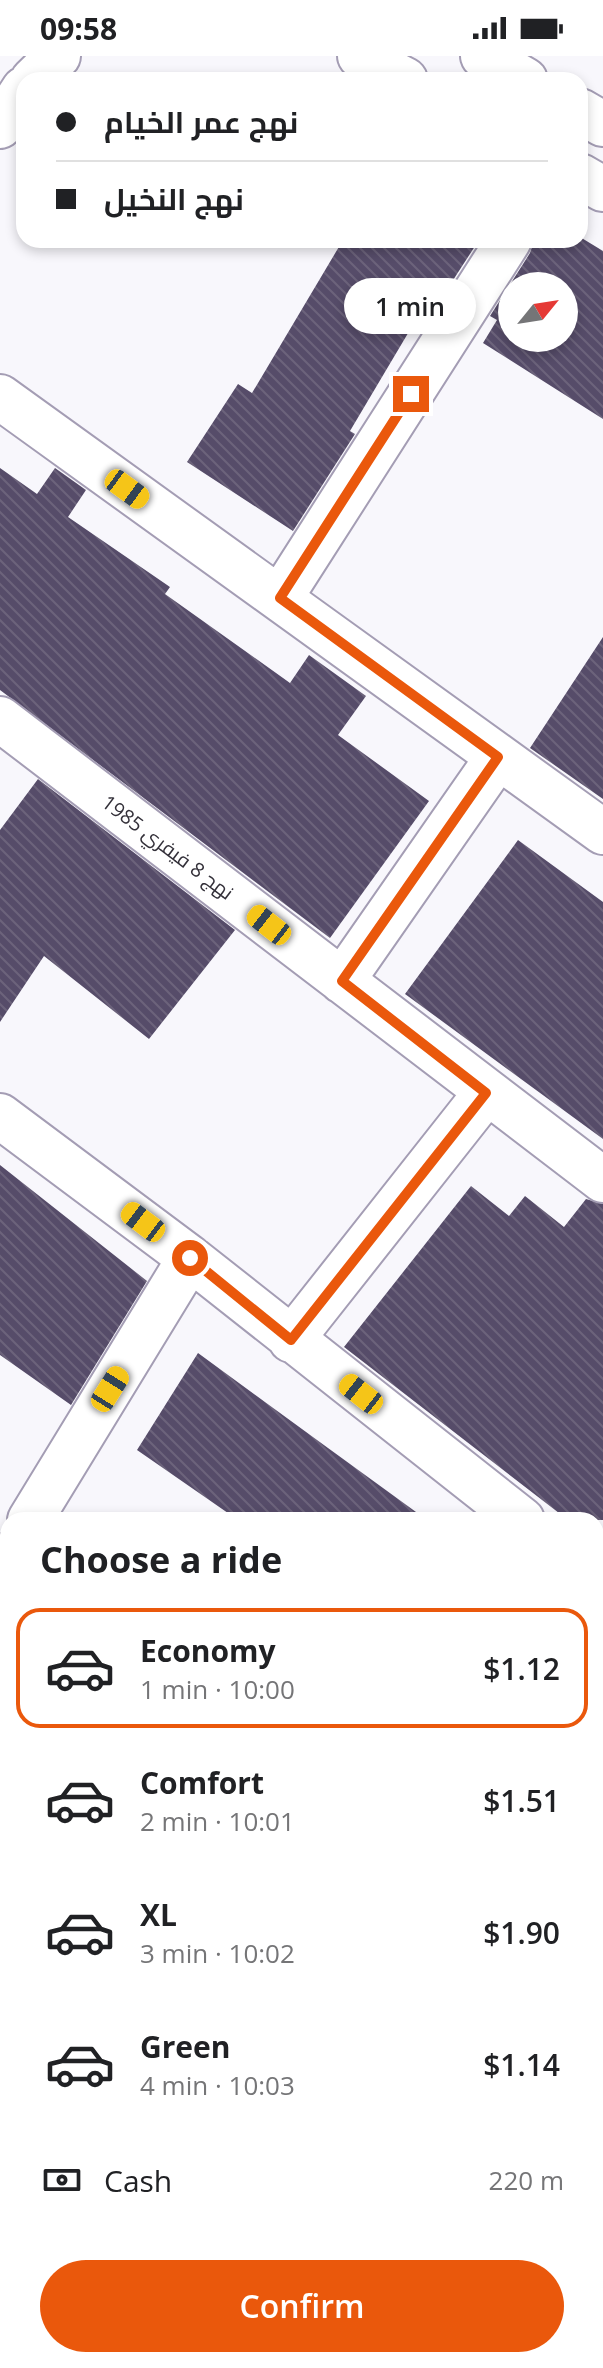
<!DOCTYPE html>
<html lang="en">
<head>
<meta charset="utf-8">
<style>
  :root { --surface:#fff; --page:#f2f2f2; --text:#202124; --muted:#757577; --line:#e0e0e0; --accent:#ea580c }
  body { margin:0; font-family:"Open Sans",Cairo,sans-serif; background:var(--page); color:var(--text); height:100vh; display:flex; flex-direction:column; font-size:30px; white-space:nowrap }
  * { box-sizing:border-box; margin:0 }
  p { font-size:26px; color:var(--muted) }
  .icon { flex:none; width:44px; height:44px; fill:none; stroke:currentColor; stroke-width:2; stroke-linecap:round; stroke-linejoin:round }
  .map { position:relative; flex:1; overflow:hidden }
  .panel { position:absolute; left:0px; top:1456px; width:604px; height:856px; display:flex; flex-direction:column; background:var(--surface); border-radius:24px 24px 0 0; box-shadow:0 4px 12px #0003 }
  .panel>* { flex:none }
  .banner { position:absolute; left:16px; top:16px; width:572px; height:176px; border-radius:24px; box-shadow:0 4px 12px #0003; display:grid; align-content:center; height:176px; padding:0 40px; background:var(--surface) }
  .needle { width:52px; rotate:60deg }
  .tools { position:absolute; left:498px; top:216px; display:grid; gap:16px }
  .tools a { display:grid; place-items:center; width:80px; height:80px; border-radius:50%; background:var(--surface); box-shadow:0 4px 12px #0003; font-size:40px }
  .end { position:absolute; width:36px; height:36px; margin:-18px; border:10px solid #ea580c; background:#fff; box-shadow:0 0 0 4px #fff }
  .from { border-radius:50% }
  .bubble { position:absolute; height:56px; border-radius:28px; background:var(--surface); box-shadow:0 4px 12px #0003; font-size:26px; font-weight:600; line-height:56px; text-align:center }
  .car { position:absolute; width:24px; height:48px; margin:-24px -12px; border-radius:10px; box-shadow:0 0 6px 2px #0007; background:linear-gradient(#f5c518 24%,#345 0 40%,#f5c518 0 76%,#345 0 86%,#f5c518 0) }
  .banner b { display:flex; align-items:center; gap:28px; height:76px; font-size:30px }
  .banner b+b { border-top:2px solid var(--line) }
  .banner i { width:20px; height:20px; background:var(--text) }
  ul { padding:0; list-style:none }
  li { display:flex; align-items:center; gap:24px; height:120px; margin:0 16px 12px; padding:0 24px; border:4px solid transparent; border-radius:24px }
  li div { flex:1 }
  li b { display:block; font-size:30px }
  li em { font-style:normal; font-weight:600 }
  li.on { border-color:var(--accent) }
  li>.icon { width:72px; height:72px; stroke-width:1.5 }
  h2 { padding:0 40px; font-size:36px; line-height:96px }
  .pay { display:flex; align-items:center; gap:20px; height:88px; padding:0 40px; font-size:30px }
  .pay p { margin-inline-start:auto }
  .cta { display:flex; gap:16px; margin-top:auto; padding:16px 40px }
  .cta a { flex:1; height:92px; border-radius:48px; background:var(--accent); color:#fff; font-size:32px; font-weight:600; line-height:92px; text-align:center }
  .status { display:flex; justify-content:space-between; align-items:center; height:56px; padding:0 40px; background:var(--surface); direction:ltr }
  .status svg { height:22px; fill:currentColor }
  .map>svg:first-child { display:block }
  .built { fill:#efe9fd }
  .building { fill:url(#building-back-hatch); fill-rule:evenodd }
  .lines { fill:none; stroke-linecap:round; stroke-linejoin:round }
  .minor-casing { stroke:#a49db4; stroke-width:48 }
  .major-casing { stroke:#a49db4; stroke-width:48 }
  .minor { stroke:#fff; stroke-width:44 }
  .major { stroke:#fff; stroke-width:44 }
  .route { stroke:#ea580c; stroke-width:10 }
  .labels { text-anchor:middle; dominant-baseline:central; stroke-width:8; stroke-linejoin:round; paint-order:stroke }
  .street-label { font-size:20px; fill:#333039; stroke:#fff }
</style>
</head>
<body>
<div class="status"><b>09:58</b><svg viewBox="0 0 49 12"><path d="M0 12V9h3v3zM5 12V6h3v6zM10 12V3h3v9zM15 12V0h3v12zM26 1h20v11H26zM47 4h2v5h-2z"/></svg></div>
<div class="map">
<svg width="603" height="2312" viewBox="0 0 603 2312">
  <defs>
    <pattern id="building-back-hatch" width="6" height="6" patternUnits="userSpaceOnUse" patternTransform="scale(2)"><rect width="6" height="6" fill="#564c69"/><path d="M-1 5l2 2M0 0l6 6M5-1l2 2" fill="none" stroke="#6c637b"/></pattern>
  </defs>
  <rect width="100%" height="100%" fill="#f8f7fc"/>
  <path class="built" d="M0,1578L8,1582V1845L0,1840Z"/>
  <path class="building" d="M580,181L603,195V363L483,287L497,264L490,260L530,197L534,184H580ZM512,230H564V282H512Z
    M343,184H479L446,235L436,230L350,375L355,378L293,475L187,406L238,328L252,337Z
    M0,412L37,438L55,412L86,434L68,461L170,531L165,538L290,627L309,599L366,640L338,679L429,745L330,882L0,634Z
    M603,581V743L530,692Z
    M38,723L235,874L149,983L44,900L0,966V774Z
    M518,784L603,846V1083L405,938Z
    M0,1109L147,1225L71,1349L0,1299Z
    M471,1130L509,1160L525,1140L564,1171L586,1143L603,1148V1464H568L344,1291Z
    M198,1297L328,1392L427,1464H238L137,1394Z"/>
  <g class="lines">
    <g class="minor-casing">
      <path id="minor" d="M33,24L58,0
        M0,70L24,33
        M0,341L603,776
        M280,542L509,184
        M0,663L603,1124
        M342,925L498,701
        M0,1060L190,1202L522,1464
        M291,1284L486,1037
        M30,1464L190,1202
        M0,1512L8,1499
        M596,1521L603,1527
        M0,1889L8,1894
        M596,1892L603,1881
        M596,2237L603,2241
        M0,2251L8,2256
        M89,2304L102,2312"/>
    </g>
    <g class="major-casing">
      <path id="major" d="M360,0L405,24
        M483,0L525,24
        M580,55L603,68
        M580,120L603,133"/>
    </g>
    <use href="#minor" class="minor"/>
    <use href="#major" class="major"/>
  </g>
  <g class="lines">
    <path class="route" d="M190,1202L291,1284L486,1037L342,925L498,701L280,542L411,338"/>
  </g>
  <g class="labels">
    <g class="street-label">
      <text transform="translate(168 791) rotate(37)">نهج 8 فيفري 1985</text>
    </g>
  </g>
</svg>
<div class="tools">
<a><svg class="needle" viewBox="-14 -14 28 28"><path d="M0-13l5 13h-10z" fill="#e53935"/><path d="M0 13l5-13h-10z" fill="#757577"/></svg></a>
</div>
<i class="end from" style="left:190px;top:1202px"></i>
<i class="end" style="left:411px;top:338px"></i>
<div class="bubble" style="left:344px;top:222px;width:132px">1 min</div>
<i class="car" style="left:127px;top:433px;rotate:126deg"></i>
<i class="car" style="left:269px;top:869px;rotate:308deg"></i>
<i class="car" style="left:143px;top:1166px;rotate:307deg"></i>
<i class="car" style="left:110px;top:1333px;rotate:32deg"></i>
<i class="car" style="left:361px;top:1338px;rotate:308deg"></i>
<div class="banner">
<b><i class="from"></i>نهج عمر الخيام</b>
<b><i></i>نهج النخيل</b>
</div>
<section class="panel">
<h2>Choose a ride</h2>
<ul>
<li class="on"><svg class="icon" aria-label="car" viewBox="0 0 24 24"><path d="M5 17H2v-5l4-1 3-4h7l3 4 3 1v5h-3M9 17h6M6 11h13"/><circle cx="7" cy="17" r="2"/><circle cx="17" cy="17" r="2"/></svg><div><b>Economy</b><p>1 min · 10:00</p></div><em>$1.12</em></li>
<li><svg class="icon" aria-label="car" viewBox="0 0 24 24"><path d="M5 17H2v-5l4-1 3-4h7l3 4 3 1v5h-3M9 17h6M6 11h13"/><circle cx="7" cy="17" r="2"/><circle cx="17" cy="17" r="2"/></svg><div><b>Comfort</b><p>2 min · 10:01</p></div><em>$1.51</em></li>
<li><svg class="icon" aria-label="car" viewBox="0 0 24 24"><path d="M5 17H2v-5l4-1 3-4h7l3 4 3 1v5h-3M9 17h6M6 11h13"/><circle cx="7" cy="17" r="2"/><circle cx="17" cy="17" r="2"/></svg><div><b>XL</b><p>3 min · 10:02</p></div><em>$1.90</em></li>
<li><svg class="icon" aria-label="car" viewBox="0 0 24 24"><path d="M5 17H2v-5l4-1 3-4h7l3 4 3 1v5h-3M9 17h6M6 11h13"/><circle cx="7" cy="17" r="2"/><circle cx="17" cy="17" r="2"/></svg><div><b>Green</b><p>4 min · 10:03</p></div><em>$1.14</em></li>
</ul>
<div class="pay"><svg class="icon" aria-label="cash" viewBox="0 0 24 24"><path d="M3 7h18v10H3z"/><circle cx="12" cy="12" r="2"/></svg>Cash<p>220 m</p></div>
<div class="cta"><a>Confirm</a></div>
</section>
</div>
</body>
</html>
